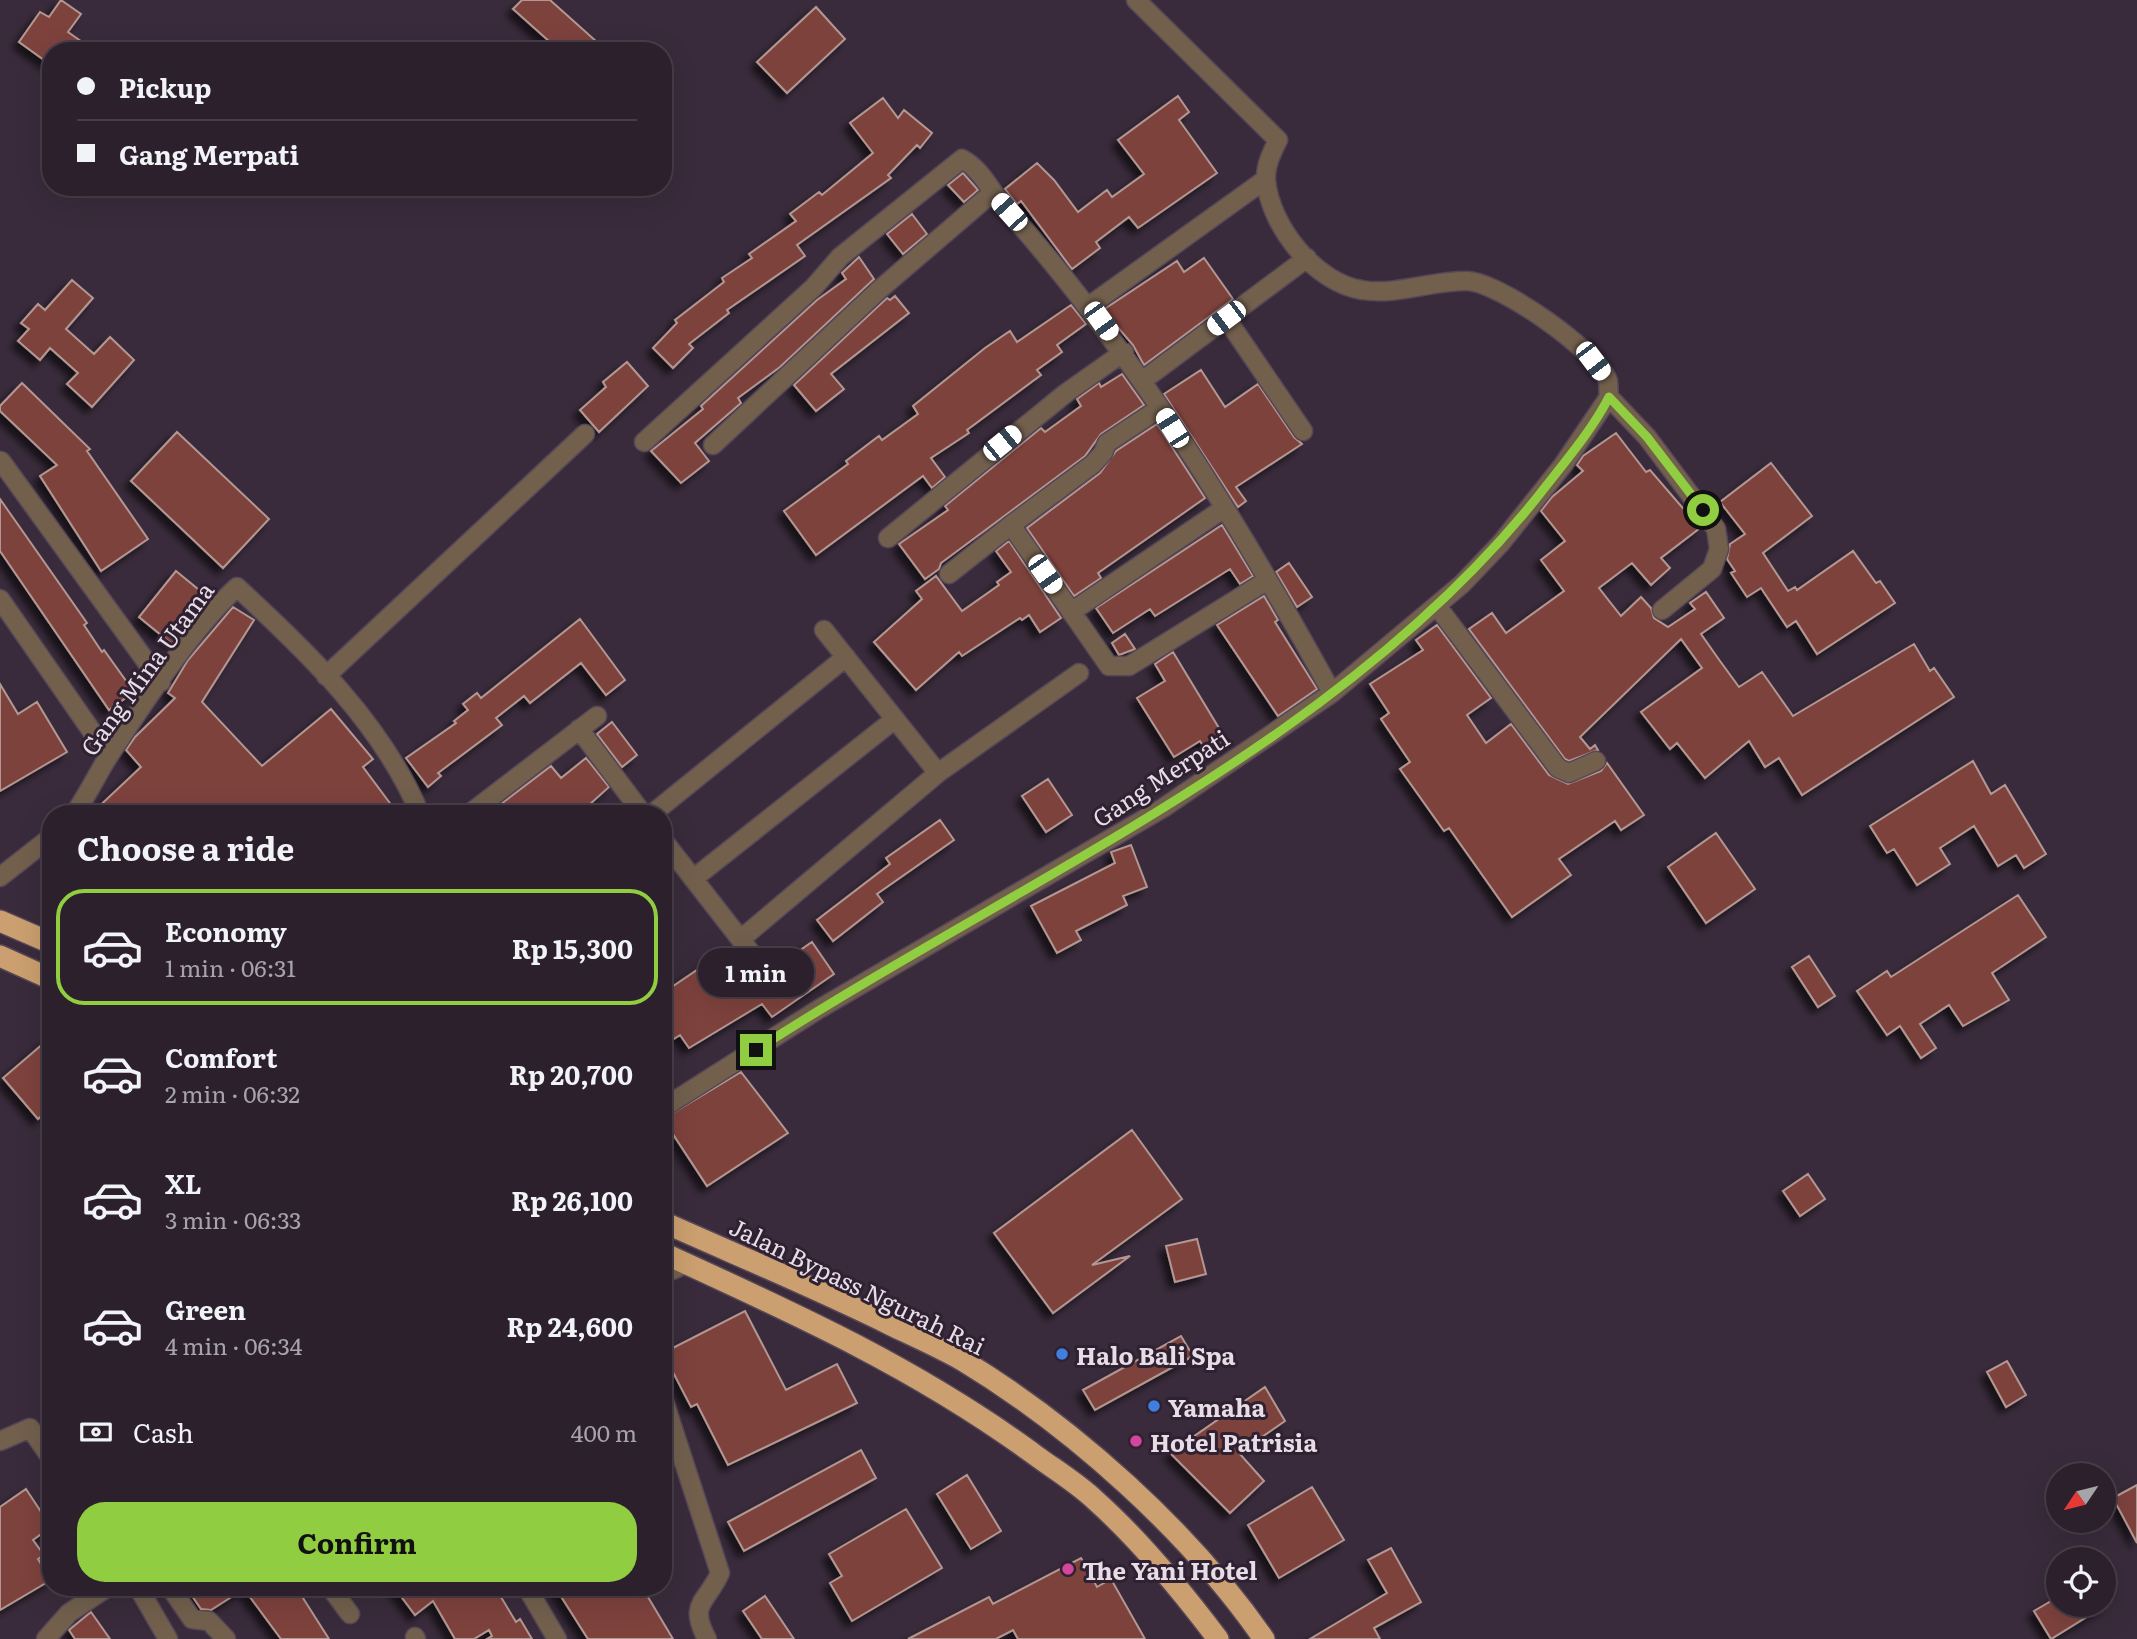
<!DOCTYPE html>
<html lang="en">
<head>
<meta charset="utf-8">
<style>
  :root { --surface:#2b202c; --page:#372d38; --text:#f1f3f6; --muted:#a6a3a9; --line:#473e48; --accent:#91cd40 }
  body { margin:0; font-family:Literata,serif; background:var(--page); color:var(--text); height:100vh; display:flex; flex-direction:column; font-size:26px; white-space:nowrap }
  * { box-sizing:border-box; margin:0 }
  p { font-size:23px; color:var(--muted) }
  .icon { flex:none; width:38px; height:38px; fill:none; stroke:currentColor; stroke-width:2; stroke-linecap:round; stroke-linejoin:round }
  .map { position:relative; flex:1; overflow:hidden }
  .sheet { position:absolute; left:42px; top:805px; width:630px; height:791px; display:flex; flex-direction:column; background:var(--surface); border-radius:28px; box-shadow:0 7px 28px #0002,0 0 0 2px var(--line) }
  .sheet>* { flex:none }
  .top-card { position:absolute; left:42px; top:42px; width:630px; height:154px; border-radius:28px; box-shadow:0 7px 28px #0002,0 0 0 2px var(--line); display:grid; align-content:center; height:154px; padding:0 35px; background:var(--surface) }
  .needle { width:46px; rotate:235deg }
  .fabs { position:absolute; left:2046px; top:1463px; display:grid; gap:14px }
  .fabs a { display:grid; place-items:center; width:70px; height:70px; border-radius:50%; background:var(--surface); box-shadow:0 7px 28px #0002,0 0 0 2px var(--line); font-size:35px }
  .end { position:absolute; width:32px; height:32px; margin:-16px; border:9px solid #91cd40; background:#111; box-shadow:0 0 0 4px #111 }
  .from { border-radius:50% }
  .bubble { position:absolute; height:49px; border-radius:24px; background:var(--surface); box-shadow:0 7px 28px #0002,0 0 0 2px var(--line); font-size:23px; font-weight:700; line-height:49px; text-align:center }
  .car { position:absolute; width:21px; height:42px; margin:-21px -10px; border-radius:9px; box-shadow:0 0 5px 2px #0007; background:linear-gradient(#fff 24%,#345 0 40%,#fff 0 76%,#345 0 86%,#fff 0) }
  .top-card b { display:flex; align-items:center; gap:24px; height:66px; font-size:26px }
  .top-card b+b { border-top:2px solid var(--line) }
  .top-card i { width:18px; height:18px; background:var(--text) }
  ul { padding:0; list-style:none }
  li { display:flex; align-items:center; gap:21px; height:116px; margin:0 14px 10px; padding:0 21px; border:4px solid transparent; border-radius:28px }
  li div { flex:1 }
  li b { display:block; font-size:26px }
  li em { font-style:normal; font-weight:700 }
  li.on { border-color:var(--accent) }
  li>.icon { width:63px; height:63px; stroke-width:1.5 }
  h2 { padding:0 35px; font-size:32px; line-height:84px }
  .pay { display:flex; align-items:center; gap:18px; height:77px; padding:0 35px; font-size:26px }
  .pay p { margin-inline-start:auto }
  .button { display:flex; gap:14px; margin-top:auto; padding:14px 35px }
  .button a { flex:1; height:80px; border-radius:28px; background:var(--accent); color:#111; font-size:28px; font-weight:700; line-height:80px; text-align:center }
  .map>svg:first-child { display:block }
  .building { fill:#7e433c; stroke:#b39793; stroke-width:2; filter:url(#shadow) }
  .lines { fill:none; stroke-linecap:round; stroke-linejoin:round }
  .minor-casing { stroke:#554757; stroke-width:21 }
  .highway-casing { stroke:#554757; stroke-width:24 }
  .minor { stroke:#72604d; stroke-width:18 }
  .highway { stroke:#cb9f6f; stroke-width:21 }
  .route { stroke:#91cd40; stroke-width:9 }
  .shop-dot { fill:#3f7fe0; stroke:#2f2131; stroke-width:2.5 }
  .hotel-dot { fill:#d1479c; stroke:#2f2131; stroke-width:2.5 }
  .labels { text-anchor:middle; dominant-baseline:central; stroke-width:6; stroke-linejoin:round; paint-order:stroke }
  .street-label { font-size:24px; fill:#e7dde7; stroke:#2f2131 }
  .poi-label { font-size:24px; font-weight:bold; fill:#e7dde7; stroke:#2f2131; text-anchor:start }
</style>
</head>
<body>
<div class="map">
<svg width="2137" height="1639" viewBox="0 0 2137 1639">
  <defs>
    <filter id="shadow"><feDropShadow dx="-6" dy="6" stdDeviation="3.5" flood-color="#0009"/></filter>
  </defs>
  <rect width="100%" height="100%" fill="#392b3b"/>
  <path class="building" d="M61,0L81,14L68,32L95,51H51V65L19,42L40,12L49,17Z
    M522,0H550L607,51H560L513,9Z
    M816,7L845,39L787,93L757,62Z
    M1178,96L1189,112L1179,120L1217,173L1138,228L1129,217L1096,242L1100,248L1072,269L1021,201L1017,204L1005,189L1037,163L1054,180L1078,212L1107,190L1112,197L1144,174L1118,140Z
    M883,98L898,118L904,110L932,133L920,148L917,145L888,175L891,178L797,245L805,256L727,310L729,313L689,344L693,348L673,368L653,348L677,323L675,320L724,282L722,278L752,258L749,254L796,221L790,214L819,192L822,195L873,153L850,123Z
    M963,173L978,190L964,202L948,185Z
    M912,214L927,234L903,254L887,234Z
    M859,257L874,279L780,367L738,398L741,403L695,443L709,461L681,483L651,451L703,409L701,406L817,300L846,279L842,273Z
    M1204,258L1233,299L1144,365L1133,345L1103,310L1177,261L1184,272Z
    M72,280L93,298L66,329L94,354L110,337L134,360L92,407L67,384L78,373L50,348L40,360L18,341L29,329L21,323L38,304L45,310Z
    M895,296L909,313L831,374L844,389L816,411L794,385L887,298L890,300Z
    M1071,305L1086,324L1057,345L1062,352L1037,370L1041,375L967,430L969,433L931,458L945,477L932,488L923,476L816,555L784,511L848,464L846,461L879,436L882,440L918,414L913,406L985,348L1010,331L1017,342Z
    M627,362L648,386L599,432L580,410L606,387L603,382Z
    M1201,370L1225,407L1258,384L1294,437L1302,444L1236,487L1246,501L1238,507L1164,394Z
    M1122,374L1144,405L1101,434L1085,456L941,563L939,569L925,579L899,544L948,510L945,506L1041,428L1045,432L1081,406L1077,399L1099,383L1101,387Z
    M22,383L90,449L87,451L148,539L101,571L40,476L57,465L0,411V406Z
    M1157,424L1205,498L1098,573L1101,578L1074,596L1027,528L1100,473L1116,451Z
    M177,432L269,519L223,568L131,481Z
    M1616,433L1646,472L1650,470L1700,528L1661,558L1670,568L1651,585L1632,563L1599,588L1621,616L1641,597L1651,608L1654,618L1668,627L1695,609L1690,603L1706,592L1724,618L1701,634L1720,661L1739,687L1762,672L1793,716L1914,644L1930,671L1934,668L1954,697L1802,795L1779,758L1765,767L1749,741L1705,778L1677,743L1670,749L1641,712L1702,668L1681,639L1580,737L1590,749L1595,745L1598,750L1569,761L1565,759L1469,629L1492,613L1506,633L1564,591L1541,560L1565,541L1541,511L1552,497L1583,471L1577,465L1583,456Z
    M1771,463L1812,516L1763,553L1788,591L1795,587L1797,590L1853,551L1876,583L1880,581L1895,603L1817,654L1796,621L1787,627L1761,588L1747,597L1731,573L1735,571L1727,559L1730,544L1745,534L1720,502Z
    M0,499L87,623L84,625L102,652L104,650L134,692L109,710L0,551Z
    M1222,525L1253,576L1240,584L1230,569L1155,616L1150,609L1113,633L1096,608Z
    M1009,541L1061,618L1040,632L1029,615L1022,620L1020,618L962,656L959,652L916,690L874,642L922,599L916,591L936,576L962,611L999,585L997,582L1011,572L996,551Z
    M1289,563L1312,597L1297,607L1276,572Z
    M176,571L210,599L172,644L139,617Z
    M1264,596L1278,620L1275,622L1317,689L1278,716L1217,625Z
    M233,607L254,620L202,702L262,766L331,709L373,759L363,767L398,814H91L141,767L126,750L135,737L175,698L168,693L188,660Z
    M580,619L625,680L606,695L581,663L530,703L524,696L496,718L502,725L438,773L441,776L428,787L406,758L456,723L454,721L468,710L463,704L477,693L481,698Z
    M1437,625L1491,698L1467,715L1486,743L1511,724L1549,775L1568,784L1601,771L1607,763L1644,815L1621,830L1615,821L1559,859L1571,875L1512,917L1449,828L1444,831L1400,769L1410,762L1381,719L1389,713L1370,684L1423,650L1416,640Z
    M1125,634L1135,649L1119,655L1112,643Z
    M1173,652L1228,743L1209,755L1200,741L1174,757L1137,698L1165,681L1155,664Z
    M0,684L18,714L37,702L67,752L0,791Z
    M612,722L637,755L622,767L597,734Z
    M586,758L609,787L579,814H488L551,766L561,778Z
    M1973,761L1991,794L2005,785L2046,854L2024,868L2016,855L1998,866L1974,826L1940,848L1950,864L1917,885L1894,849L1887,853L1870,826Z
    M1048,779L1072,815L1046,832L1022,796Z
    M940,820L954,840L877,894L883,902L833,941L817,920L890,864L886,858Z
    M1716,833L1755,889L1706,923L1668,867Z
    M1131,845L1147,887L1123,896L1127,905L1076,931L1081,940L1057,953L1031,906L1115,863L1111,852Z
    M2018,895L2046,937L1992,973L2009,1000L1963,1026L1949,1005L1920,1024L1936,1048L1921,1058L1900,1026L1887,1035L1857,991L1887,971L1891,977Z
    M812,942L834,974L772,1017L762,1004L689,1048L680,1035L663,1046V993L722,953L746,988Z
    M1809,956L1835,996L1818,1007L1792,967Z
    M51,1037V1108L38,1119L3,1078Z
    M741,1072L788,1133L707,1186L663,1119Z
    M1132,1130L1182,1199L1092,1265L1130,1256L1053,1313L994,1233Z
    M1808,1174L1825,1199L1800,1216L1783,1191Z
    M1197,1239L1206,1274L1175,1282L1166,1246Z
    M745,1311L786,1390L837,1364L857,1403L728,1465L697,1404L691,1407L663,1353Z
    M1181,1336L1193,1356L1095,1410L1083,1390Z
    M2007,1361L2026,1395L2006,1407L1987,1372Z
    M1265,1387L1285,1421L1239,1453L1264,1481L1230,1513L1170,1453Z
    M861,1450L876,1478L744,1551L728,1522Z
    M967,1475L1001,1531L971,1549L937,1494Z
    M2137,1485V1543L2113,1498Z
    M1312,1487L1344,1540L1279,1578L1248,1525Z
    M26,1489L51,1527L33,1540L44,1555L38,1559L51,1580L0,1610V1507Z
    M906,1509L942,1568L852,1621L830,1583L842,1576L829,1554Z
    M1391,1548L1421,1602L1374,1628L1380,1639H1310L1387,1593L1368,1560Z
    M1081,1558L1097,1587L1111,1579L1145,1639H1018L1013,1630L996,1639H908L989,1597L993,1604Z
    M186,1587H296L329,1639H281L244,1589L211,1610L201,1609Z
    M394,1587H495L516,1622L520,1619L532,1639H487L492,1636L489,1630L474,1639H455L433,1601L415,1615Z
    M555,1587H642L673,1639H588Z
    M765,1596L794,1639H762L743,1611Z
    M2058,1597V1605H2106L2051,1639L2034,1611Z
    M91,1612L110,1639H75L69,1630Z"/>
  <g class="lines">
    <g class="minor-casing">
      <path id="minor" d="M1136,0L1278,140C1272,152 1265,166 1266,180C1270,227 1316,283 1362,290C1396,296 1433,280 1468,281C1500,283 1597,350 1608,381C1609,386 1608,393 1609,397L1647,437L1716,529L1719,549L1712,569L1662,610
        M1089,306L1266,179
        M1226,318L1303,431
        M1142,381L1307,258
        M1160,408L1107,443L1103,453L1093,464L1011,525L1109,666H1129L1268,580
        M644,442L814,287L840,257L962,159C982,169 992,194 1007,210C1135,353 1240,525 1332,693
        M713,445L879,290L992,193
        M1,461L161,682
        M888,538L1066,393L1124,352
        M949,574L1011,525
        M0,599L109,756
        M1437,606L1558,768L1569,773L1596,761
        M1071,612L1223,509
        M824,630L938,773
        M326,676L585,434
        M579,729L643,814
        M74,814C88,795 97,774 110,754C145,701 191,630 237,587C307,652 382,723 420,814
        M469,814L597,716
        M652,814L846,657
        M663,840L755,958
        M0,877L51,837
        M693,879L895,719
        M741,939L938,773L1079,673
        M663,1108L819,1009L1163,808L1332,693L1462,584L1501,543L1563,465L1609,397
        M663,1274L686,1264
        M663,1398L720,1573C706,1604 688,1603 707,1639
        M0,1441L30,1428L51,1458
        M138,1587L168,1639
        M170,1587L192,1619L209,1621L226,1639
        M330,1587L350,1614
        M530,1593L557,1639
        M415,1637L416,1639
        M46,1639L69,1613L108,1587"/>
    </g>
    <g class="highway-casing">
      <path id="highway" d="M0,921L51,943
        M0,956L51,979
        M663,1222C739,1256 816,1288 891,1325C914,1336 939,1347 962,1360C1073,1427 1190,1532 1264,1639
        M663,1253C794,1313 914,1367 1031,1452C1052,1468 1076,1482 1095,1500C1141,1541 1181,1590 1218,1639"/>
    </g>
    <use href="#minor" class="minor"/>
    <use href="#highway" class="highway"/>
  </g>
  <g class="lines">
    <path class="route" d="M756,1050C1020,879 1340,746 1539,495C1563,464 1591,432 1609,397L1647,437L1703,510"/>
  </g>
  <g class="shop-dot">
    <circle cx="1062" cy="1354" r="7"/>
    <circle cx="1154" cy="1406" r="7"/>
  </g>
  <g class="hotel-dot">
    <circle cx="1136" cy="1441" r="7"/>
    <circle cx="1068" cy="1569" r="7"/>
  </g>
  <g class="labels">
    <g class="street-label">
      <text transform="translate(146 668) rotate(-54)">Gang Mina Utama</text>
      <text transform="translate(1160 777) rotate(-33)">Gang Merpati</text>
      <text transform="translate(858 1285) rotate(26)">Jalan Bypass Ngurah Rai</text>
    </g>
    <g class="poi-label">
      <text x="1076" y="1354">Halo Bali Spa</text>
      <text x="1168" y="1406">Yamaha</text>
      <text x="1150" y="1441">Hotel Patrisia</text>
      <text x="1082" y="1569">The Yani Hotel</text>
    </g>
  </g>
</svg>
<div class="fabs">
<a><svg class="needle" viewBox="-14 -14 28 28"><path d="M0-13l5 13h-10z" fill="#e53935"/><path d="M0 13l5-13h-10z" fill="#a6a3a9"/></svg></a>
<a><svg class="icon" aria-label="locate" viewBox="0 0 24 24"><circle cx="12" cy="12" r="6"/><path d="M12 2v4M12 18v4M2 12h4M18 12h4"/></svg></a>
</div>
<i class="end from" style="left:1703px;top:510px"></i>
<i class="end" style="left:756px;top:1050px"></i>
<div class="bubble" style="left:698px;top:948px;width:116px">1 min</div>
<i class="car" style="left:1009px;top:212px;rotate:318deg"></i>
<i class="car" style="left:1226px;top:318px;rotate:233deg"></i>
<i class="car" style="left:1101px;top:321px;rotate:144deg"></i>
<i class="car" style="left:1593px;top:361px;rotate:143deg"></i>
<i class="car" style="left:1172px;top:428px;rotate:328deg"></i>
<i class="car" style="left:1002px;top:443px;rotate:51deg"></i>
<i class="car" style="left:1045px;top:574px;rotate:145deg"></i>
<div class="top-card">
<b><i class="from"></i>Pickup</b>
<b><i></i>Gang Merpati</b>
</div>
<section class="sheet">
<h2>Choose a ride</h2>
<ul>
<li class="on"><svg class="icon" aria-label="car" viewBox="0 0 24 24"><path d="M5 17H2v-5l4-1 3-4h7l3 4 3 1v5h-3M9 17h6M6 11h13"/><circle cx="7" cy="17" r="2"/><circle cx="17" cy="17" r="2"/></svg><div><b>Economy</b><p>1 min · 06:31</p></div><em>Rp 15,300</em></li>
<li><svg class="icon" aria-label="car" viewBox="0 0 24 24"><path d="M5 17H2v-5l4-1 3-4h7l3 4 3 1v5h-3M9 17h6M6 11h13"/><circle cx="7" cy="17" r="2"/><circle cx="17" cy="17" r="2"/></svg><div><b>Comfort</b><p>2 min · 06:32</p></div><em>Rp 20,700</em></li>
<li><svg class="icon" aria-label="car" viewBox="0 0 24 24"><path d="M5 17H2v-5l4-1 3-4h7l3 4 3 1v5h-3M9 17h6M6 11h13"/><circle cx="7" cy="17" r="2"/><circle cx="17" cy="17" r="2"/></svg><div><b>XL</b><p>3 min · 06:33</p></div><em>Rp 26,100</em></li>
<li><svg class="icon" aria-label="car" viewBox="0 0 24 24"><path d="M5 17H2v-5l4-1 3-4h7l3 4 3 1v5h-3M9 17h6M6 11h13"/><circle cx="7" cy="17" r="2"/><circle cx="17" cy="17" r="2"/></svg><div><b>Green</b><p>4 min · 06:34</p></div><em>Rp 24,600</em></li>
</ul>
<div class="pay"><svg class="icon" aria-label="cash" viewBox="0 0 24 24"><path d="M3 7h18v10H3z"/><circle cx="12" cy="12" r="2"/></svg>Cash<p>400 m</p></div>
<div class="button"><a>Confirm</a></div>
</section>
</div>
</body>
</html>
